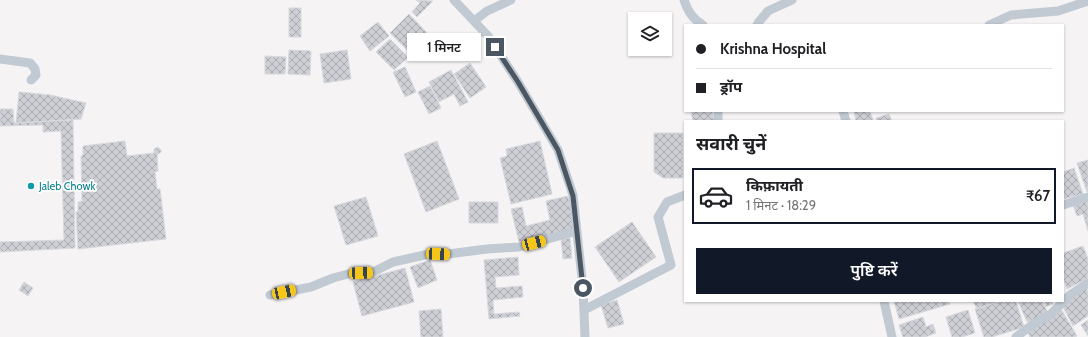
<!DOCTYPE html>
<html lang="hi">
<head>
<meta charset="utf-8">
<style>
  :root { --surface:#fff; --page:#f6f6f6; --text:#202124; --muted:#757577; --line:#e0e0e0; --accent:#111827 }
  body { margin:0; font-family:Cabin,"Noto Sans Devanagari",sans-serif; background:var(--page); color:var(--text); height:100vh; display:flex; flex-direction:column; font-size:15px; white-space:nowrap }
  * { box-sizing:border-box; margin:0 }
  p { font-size:13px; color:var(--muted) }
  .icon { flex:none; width:22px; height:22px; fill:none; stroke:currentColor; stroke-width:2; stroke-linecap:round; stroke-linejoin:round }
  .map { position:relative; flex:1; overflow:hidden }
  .drawer { position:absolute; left:684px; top:120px; width:380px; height:182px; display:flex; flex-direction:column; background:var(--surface); border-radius:0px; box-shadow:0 1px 3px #0004 }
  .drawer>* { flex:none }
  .banner { position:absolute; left:684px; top:24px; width:380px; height:88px; border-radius:0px; box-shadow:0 1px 3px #0004; display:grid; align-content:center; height:88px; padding:0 12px; background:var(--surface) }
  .buttons { position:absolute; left:628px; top:12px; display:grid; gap:8px }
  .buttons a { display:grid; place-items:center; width:44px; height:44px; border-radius:0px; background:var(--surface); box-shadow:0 1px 3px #0004; font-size:20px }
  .end { position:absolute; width:18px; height:18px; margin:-9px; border:5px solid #4a5661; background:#fff; box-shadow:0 0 0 2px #fff }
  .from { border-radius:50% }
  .bubble { position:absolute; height:28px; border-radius:0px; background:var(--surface); box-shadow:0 1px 3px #0004; font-size:13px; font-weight:600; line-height:28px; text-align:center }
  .car { position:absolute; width:12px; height:24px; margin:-12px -6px; border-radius:5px; box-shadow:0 0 3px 1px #0007; background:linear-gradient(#f5c518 24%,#345 0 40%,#f5c518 0 76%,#345 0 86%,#f5c518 0) }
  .banner b { display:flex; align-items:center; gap:14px; height:38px; font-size:15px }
  .banner b+b { border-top:1px solid var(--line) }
  .banner i { width:10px; height:10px; background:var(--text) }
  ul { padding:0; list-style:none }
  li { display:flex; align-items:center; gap:12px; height:56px; margin:0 8px 6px; padding:0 4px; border:2px solid transparent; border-radius:0px }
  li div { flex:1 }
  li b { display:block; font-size:15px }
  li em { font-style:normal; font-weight:600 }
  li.current { border-color:var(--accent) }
  li>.icon { width:36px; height:36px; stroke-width:1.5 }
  h2 { padding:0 12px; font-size:18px; line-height:48px }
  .cta { display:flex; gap:8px; margin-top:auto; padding:8px 12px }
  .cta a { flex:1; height:46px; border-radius:0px; background:var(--accent); color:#fff; font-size:16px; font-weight:600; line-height:46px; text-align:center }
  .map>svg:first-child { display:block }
  .building { fill:url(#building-cross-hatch); stroke:#d7d9de }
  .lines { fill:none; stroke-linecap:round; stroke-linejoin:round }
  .minor { stroke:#c1cad2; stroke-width:9 }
  .route { stroke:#4a5661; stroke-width:5 }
  .culture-dot { fill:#0f9aa8; stroke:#fff; stroke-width:1.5 }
  .labels { text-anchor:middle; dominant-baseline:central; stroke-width:3.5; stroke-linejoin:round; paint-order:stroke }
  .culture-label { font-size:11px; fill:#0d838f; stroke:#fff; text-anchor:start }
</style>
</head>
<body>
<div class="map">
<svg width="1088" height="337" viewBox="0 0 1088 337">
  <defs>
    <pattern id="building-cross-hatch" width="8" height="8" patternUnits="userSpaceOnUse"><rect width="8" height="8" fill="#cdcfd5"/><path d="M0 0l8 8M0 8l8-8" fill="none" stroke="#a8abb0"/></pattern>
  </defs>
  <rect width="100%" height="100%" fill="#f5f3f3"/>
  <path class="building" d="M416,0L433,1L417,17L412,12L420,3Z
    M289,8H301V37H289Z
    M409,14L432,38L413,56L390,33Z
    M378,22L389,36L370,51L360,36Z
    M390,39L408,57L394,70L376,52Z
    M289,50L311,51L310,75L288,74Z
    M347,50L351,79L324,83L320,54Z
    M265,56L286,57L285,74H265Z
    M470,63L486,87L470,98L454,74Z
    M405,67L416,92L405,97L393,72Z
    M451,70L468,102L460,106L454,94L439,102L429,82Z
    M430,86L441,108L429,114L418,92Z
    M19,92L50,95L86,103L81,119L16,123Z
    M0,109H13L14,123L73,120L75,248L0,252V242L64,240L61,131L43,132V125L0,126Z
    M691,111H712L714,121H693Z
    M854,111H870L873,120L856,121Z
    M889,114L892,121H877L876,118Z
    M654,133H683V178H663L654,172Z
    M125,141L127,156L154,153V149L158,147L161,150V152L157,155L158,171L155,172L157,189H160L166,239L78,249L76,212L78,211V202L82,201L81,156L83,155V146Z
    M437,141L459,199L426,212L404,154Z
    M540,141L552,194L511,204L500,158L507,156L506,149Z
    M1088,160V192H1087L1077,163Z
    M1074,168L1083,194L1063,199V172Z
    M568,196L575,230L519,242L511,209L522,207L526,226L550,220L546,201Z
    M366,197L378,236L346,245L334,206Z
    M1088,200V231L1083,214L1077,216L1073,205Z
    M469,202H498V223H469Z
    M632,222L656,257L619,282L595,247Z
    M570,238L572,258L563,259L561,239Z
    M1083,246L1088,259V278L1067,289L1063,277V253Z
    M518,257L519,275L495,277L496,288L522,286L523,297L493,300L494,314L519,312L520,316L489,319L484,260Z
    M430,260L437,280L418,288L410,267Z
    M405,268L414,302L362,316L353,282Z
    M24,282L33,288L28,296L19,290Z
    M1086,288L1088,291V316L1073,326L1062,305Z
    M617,300L624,324L608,328L601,305Z
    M894,301H949L950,304L899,319Z
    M973,301H1001L977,309Z
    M1001,301H1016L1024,327L992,337H984L975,309Z
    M1018,301H1042L1048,313L1027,322Z
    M1044,301H1052L1053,304L1046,307Z
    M441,309L443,337H421L419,311Z
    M1061,309L1077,336L1074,337H1030L1028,333Z
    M968,310L975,333L962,337H952L946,317Z
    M923,317L926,327L933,324L936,333L925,337H903L899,325Z
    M1088,320V336L1081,325Z"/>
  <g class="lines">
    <path class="minor" d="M454,0L488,36L518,82L558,150L573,195L583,288L585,337
      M684,0C688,12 693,19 703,25
      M474,21L487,11L511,0
      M757,25L758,23L768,11L792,0
      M989,25L1011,15L1058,11L1088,1
      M0,59L30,63L35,69L36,75L31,80
      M843,111L846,121
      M718,121V111
      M1063,205L1088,197
      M270,295L311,287L333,278L352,273H371L393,262L429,254H448L487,249L519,247L577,231
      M884,301L892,337
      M584,310L671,265L658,217L667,202L685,195
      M1016,337L1032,325L1051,314L1070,295L1088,283"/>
  </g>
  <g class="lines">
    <path class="route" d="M495,47L518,82L558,150L573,196L583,288"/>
  </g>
  <circle class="culture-dot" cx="31" cy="186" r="4"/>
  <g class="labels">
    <g class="culture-label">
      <text x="39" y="186">Jaleb Chowk</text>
    </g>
  </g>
</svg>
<div class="buttons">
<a><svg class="icon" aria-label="layers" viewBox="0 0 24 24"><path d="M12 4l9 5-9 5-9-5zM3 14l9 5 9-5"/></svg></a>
</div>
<i class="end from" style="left:583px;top:288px"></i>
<i class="end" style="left:495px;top:47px"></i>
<div class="bubble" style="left:407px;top:33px;width:74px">1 मिनट</div>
<i class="car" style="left:534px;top:243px;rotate:75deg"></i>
<i class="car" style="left:438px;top:254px;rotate:92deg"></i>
<i class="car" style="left:361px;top:273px;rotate:88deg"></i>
<i class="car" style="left:284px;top:292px;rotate:78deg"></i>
<div class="banner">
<b><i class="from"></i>Krishna Hospital</b>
<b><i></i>ड्रॉप</b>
</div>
<section class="drawer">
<h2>सवारी चुनें</h2>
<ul>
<li class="current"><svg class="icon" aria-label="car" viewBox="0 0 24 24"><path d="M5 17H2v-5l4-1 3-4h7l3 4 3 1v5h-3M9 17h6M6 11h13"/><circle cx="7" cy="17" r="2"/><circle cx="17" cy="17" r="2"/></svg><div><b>किफ़ायती</b><p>1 मिनट · 18:29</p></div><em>₹67</em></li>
</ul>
<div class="cta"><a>पुष्टि करें</a></div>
</section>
</div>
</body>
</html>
